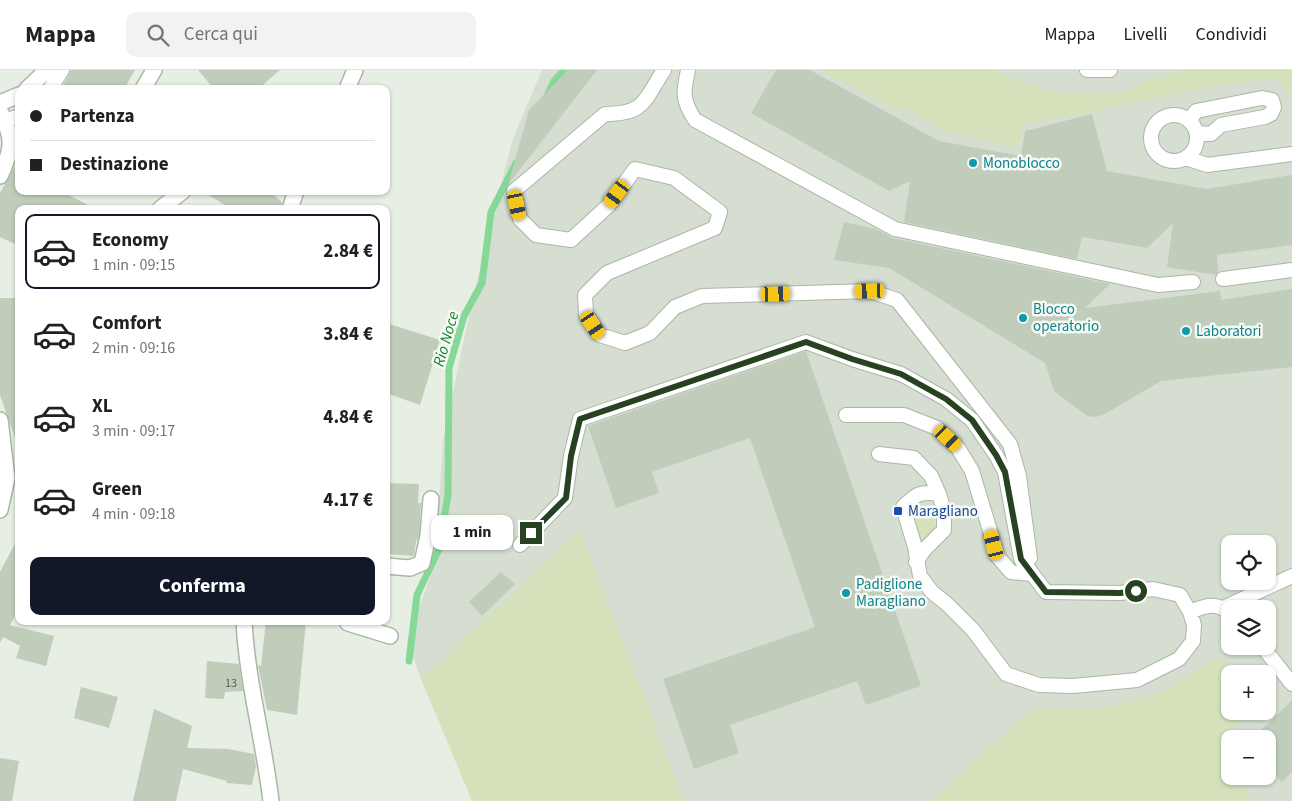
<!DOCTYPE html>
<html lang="it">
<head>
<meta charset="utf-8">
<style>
  :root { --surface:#fff; --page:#f2f2f2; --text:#202124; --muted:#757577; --line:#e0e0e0; --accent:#111827 }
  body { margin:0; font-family:"Source Sans 3",sans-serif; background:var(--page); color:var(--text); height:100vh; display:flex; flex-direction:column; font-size:19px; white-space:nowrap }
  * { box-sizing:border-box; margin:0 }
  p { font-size:16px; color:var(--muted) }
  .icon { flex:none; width:28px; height:28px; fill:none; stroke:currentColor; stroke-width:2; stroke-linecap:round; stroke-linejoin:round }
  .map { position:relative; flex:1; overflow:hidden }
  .side { position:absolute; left:15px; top:135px; width:375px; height:420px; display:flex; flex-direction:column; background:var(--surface); border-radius:10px; box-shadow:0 1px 4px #0004 }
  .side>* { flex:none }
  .banner { position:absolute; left:15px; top:15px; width:375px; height:110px; border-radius:10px; box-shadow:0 1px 4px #0004; display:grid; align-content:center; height:110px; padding:0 15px; background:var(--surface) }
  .controls { position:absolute; left:1221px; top:465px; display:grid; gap:10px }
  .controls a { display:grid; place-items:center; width:55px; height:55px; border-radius:10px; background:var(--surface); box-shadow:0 1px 4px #0004; font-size:25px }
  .end { position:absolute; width:22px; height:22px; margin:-11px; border:6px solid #274221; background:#fff; box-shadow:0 0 0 2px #fff }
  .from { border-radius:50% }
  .bubble { position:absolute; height:35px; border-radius:10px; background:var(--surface); box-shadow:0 1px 4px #0004; font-size:16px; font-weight:700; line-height:35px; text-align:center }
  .car { position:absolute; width:15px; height:30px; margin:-15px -8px; border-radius:6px; box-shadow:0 0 4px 1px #0007; background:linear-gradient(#f5c518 24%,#345 0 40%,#f5c518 0 76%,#345 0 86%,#f5c518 0) }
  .banner b { display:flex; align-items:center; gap:18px; height:48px; font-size:19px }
  .banner b+b { border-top:1px solid var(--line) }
  .banner i { width:12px; height:12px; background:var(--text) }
  ul { padding:9px 0 0; list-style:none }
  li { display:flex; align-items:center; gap:15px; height:75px; margin:0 10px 8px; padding:0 5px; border:2px solid transparent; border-radius:10px }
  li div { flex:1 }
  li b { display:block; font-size:19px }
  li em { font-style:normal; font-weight:700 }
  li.selected { border-color:var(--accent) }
  li>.icon { width:45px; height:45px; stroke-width:1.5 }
  .action { display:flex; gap:10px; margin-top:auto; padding:10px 15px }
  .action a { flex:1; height:58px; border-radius:10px; background:var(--accent); color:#fff; font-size:20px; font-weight:700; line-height:58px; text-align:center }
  header { display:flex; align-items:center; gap:30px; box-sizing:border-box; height:70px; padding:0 25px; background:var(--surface); border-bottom:1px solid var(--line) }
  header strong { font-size:24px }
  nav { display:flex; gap:28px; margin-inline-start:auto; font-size:18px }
  .search { width:350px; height:45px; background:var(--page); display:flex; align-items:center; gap:12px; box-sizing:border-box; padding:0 18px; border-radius:10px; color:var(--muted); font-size:19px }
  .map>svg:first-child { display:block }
  .built { fill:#d6ded1; fill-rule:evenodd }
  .green { fill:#d4e1ba }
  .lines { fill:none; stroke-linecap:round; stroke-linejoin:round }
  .stream { stroke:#86d899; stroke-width:7 }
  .building { fill:#c1cdbb }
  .lane-casing { stroke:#aab7a5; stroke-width:16 }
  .street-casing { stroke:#aab7a5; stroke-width:18 }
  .lane { stroke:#fff; stroke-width:14 }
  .street { stroke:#fff; stroke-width:15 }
  .route { stroke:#274221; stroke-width:6 }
  .culture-dot { fill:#0f9aa8; stroke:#f7faf4; stroke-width:2 }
  .transit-dot { fill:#1a4fb4; stroke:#f7faf4; stroke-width:2 }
  .labels { text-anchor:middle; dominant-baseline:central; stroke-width:5; stroke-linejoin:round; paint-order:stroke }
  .number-label { font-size:12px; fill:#4e6548 }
  .culture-label { font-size:15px; fill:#0d838f; stroke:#f7faf4; text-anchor:start }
  .transit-label { font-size:15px; fill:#164399; stroke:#f7faf4; text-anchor:start }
  .water-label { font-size:16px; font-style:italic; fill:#14842f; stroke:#f7faf4 }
</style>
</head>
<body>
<header>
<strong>Mappa</strong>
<div class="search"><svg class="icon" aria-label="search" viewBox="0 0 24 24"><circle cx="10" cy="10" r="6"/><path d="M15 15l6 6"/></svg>Cerca qui</div>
<nav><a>Mappa</a><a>Livelli</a><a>Condividi</a></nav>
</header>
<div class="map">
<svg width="1292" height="731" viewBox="0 0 1292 731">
  <rect width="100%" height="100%" fill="#e7eee3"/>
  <path class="built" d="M542,0H1292V731H684L580,460L421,609L407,570L435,494L443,370L472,231L512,71ZM1230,474H1268V511H1230ZM1230,539H1268V576H1230ZM1230,604H1268V641H1230ZM1230,669H1268V706H1230Z"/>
  <path class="green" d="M819,0H996L1014,10L1056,22L1075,23H1124L1141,13L1183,0H1292V28L1276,8L1206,18L1024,55L1017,78L946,61L905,38L898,41Z
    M924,436L930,437C939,453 937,460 921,468L912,442Z
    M580,460L684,731H472L421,609Z
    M1217,587L1232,604H1230V641H1248L1219,672L1230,691V706H1238L1252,731H931L1030,640L1110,637L1162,622Z"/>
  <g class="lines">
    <path class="stream" d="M547,26L554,11L564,0
      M409,591L417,525L439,479L448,425L449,298L464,246L482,213L491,142L516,93"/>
  </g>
  <path class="building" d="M71,0H135L124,19H61Z
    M198,0H280L258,19H214Z
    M568,0H597L508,115L529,40Z
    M776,0H810L939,71L1021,86L1025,61L1092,44L1107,101L1207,119L1292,105V175L1217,185L1218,202L1216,205L1167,197L1173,153L1147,178L1082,167L1077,189L904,152L910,111L889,121L751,43Z
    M19,89V121H61L96,139H19V176L0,167V123Z
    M202,121H269L282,132L281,139H231Z
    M844,152L876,159L893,168L1110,214L1085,238L1220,221L1221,230L1292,219V297L1161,311L1105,344L1096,347L1087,346L1054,321L1045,293L889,198L834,190Z
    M0,228H19V371H16L0,325Z
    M386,253L440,270L420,335L386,323Z
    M806,281L921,616L866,635L857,611L730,655L739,683L694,699L663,609L815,557L750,368L652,402L659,423L616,438L588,356Z
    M386,413L419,414L418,433H421L419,465L417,471H416L414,486L386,484Z
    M19,466V538L10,555L54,566L46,596L16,588L20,576L3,567L0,573V502Z
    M501,502L515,514L482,546L469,532Z
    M266,551H306L297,645L267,640L258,595L261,596Z
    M207,591L239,594L243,621L225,622L224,629L205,628Z
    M81,617L118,627L109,658L74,648Z
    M1292,630V702L1282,712L1268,697V669H1252Z
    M154,639L192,656L187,678L228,679L254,684L256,696L252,715L226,713L227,711L183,699L176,731H133Z
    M0,688L19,691L12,731H0Z"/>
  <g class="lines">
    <g class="lane-casing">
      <path id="lane" d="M664,0C644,30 646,44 605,44L514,121L520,149L536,165L571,170L608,136L635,99L674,108L720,142L715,158L607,203L585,225L586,244L600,265L625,273L650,263L675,237L702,226L870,221L897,230L1010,374L1019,406L1030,488
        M688,0C683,23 682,30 695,50L895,159L1158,215L1193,212
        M1087,0H1110
        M50,19L62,0
        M1151 68a23 23 0 1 1 46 0a23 23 0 1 1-46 0Z
        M5,51L19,46
        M1189,51L1196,41L1262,28L1272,30L1274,37L1271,44L1265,47L1221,55L1211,64L1197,63
        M1186,88L1207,95L1292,84
        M1223,209L1292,200
        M846,345H904L937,358L958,378L972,401L998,487L1011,502L1032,504
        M879,384L914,388L931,406L939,424
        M520,475L565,428L571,386L580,349L806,272L852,289L901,304L946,329L972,350L996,385L1005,402L1021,489L1046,522L1120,523L1153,519L1180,525L1190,542L1194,555L1193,571L1179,589L1137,610L1073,616L1039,615L1006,604L973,560L947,534L932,522L920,506L915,477L903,437C916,424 920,421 939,424L944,441V460L924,480L916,492
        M1223,538L1292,506
        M1190,542C1206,535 1216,532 1230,543
        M1262,576L1292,614"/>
    </g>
    <g class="street-casing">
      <path id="street" d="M27,19L47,0
        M143,19L154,0
        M347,19L355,0
        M0,33L19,25
        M0,41C14,68 13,79 0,106
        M160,139L183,121
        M290,139L296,121
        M0,350L7,408L0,440
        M386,496L410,498L422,493L428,466L431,429
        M244,551C247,612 264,671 271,731
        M348,551V553L390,566"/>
    </g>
    <use href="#lane" class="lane"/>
    <use href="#street" class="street"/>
  </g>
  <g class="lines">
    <path class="route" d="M531,463L566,428L571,386L580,349L806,272L852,289L901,304L946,329L972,350L996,385L1005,402L1021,489L1046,522L1120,523L1136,521"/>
  </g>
  <g class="culture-dot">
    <circle cx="973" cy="93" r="5"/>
    <circle cx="1023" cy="248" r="5"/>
    <circle cx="1186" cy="261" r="5"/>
    <circle cx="846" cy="523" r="5"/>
  </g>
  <rect class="transit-dot" x="893" y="436" width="10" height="10" rx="2.5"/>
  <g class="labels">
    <g class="number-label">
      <text x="231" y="613">13</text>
    </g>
    <g class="culture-label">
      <text x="983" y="93">Monoblocco</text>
      <text x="1033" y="239">Blocco<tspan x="1033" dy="17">operatorio</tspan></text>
      <text x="1196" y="261">Laboratori</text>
      <text x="856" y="514">Padiglione<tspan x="856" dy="17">Maragliano</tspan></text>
    </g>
    <g class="transit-label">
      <text x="908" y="441">Maragliano</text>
    </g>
    <g class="water-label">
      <text transform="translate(446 269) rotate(-74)">Rio Noce</text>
    </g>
  </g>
</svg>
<div class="controls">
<a><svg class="icon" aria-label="locate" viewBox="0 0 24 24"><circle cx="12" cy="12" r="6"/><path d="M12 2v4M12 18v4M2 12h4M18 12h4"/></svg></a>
<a><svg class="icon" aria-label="layers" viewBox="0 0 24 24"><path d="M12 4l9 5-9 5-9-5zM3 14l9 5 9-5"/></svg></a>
<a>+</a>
<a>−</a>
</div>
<i class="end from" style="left:1136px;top:521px"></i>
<i class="end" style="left:531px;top:463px"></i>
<div class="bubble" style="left:431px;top:445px;width:82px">1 min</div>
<i class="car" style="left:617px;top:124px;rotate:216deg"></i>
<i class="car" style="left:517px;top:135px;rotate:168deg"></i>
<i class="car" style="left:870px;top:221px;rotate:268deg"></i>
<i class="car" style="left:776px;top:224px;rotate:88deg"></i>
<i class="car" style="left:593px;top:255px;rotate:146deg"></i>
<i class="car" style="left:948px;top:368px;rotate:133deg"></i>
<i class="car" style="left:994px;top:475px;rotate:346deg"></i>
<div class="banner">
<b><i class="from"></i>Partenza</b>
<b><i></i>Destinazione</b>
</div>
<section class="side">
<ul>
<li class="selected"><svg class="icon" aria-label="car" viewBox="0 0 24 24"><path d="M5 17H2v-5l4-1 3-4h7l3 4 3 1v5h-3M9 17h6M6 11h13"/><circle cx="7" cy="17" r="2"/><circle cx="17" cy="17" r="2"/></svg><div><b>Economy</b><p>1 min · 09:15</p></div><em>2.84 €</em></li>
<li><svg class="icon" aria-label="car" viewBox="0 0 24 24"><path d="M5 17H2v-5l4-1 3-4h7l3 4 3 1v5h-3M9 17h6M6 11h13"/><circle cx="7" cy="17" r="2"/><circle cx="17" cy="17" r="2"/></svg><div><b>Comfort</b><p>2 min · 09:16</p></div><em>3.84 €</em></li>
<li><svg class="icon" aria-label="car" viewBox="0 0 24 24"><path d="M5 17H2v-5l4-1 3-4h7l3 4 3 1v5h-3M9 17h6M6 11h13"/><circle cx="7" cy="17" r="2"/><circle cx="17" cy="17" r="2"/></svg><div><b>XL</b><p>3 min · 09:17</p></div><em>4.84 €</em></li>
<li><svg class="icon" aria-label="car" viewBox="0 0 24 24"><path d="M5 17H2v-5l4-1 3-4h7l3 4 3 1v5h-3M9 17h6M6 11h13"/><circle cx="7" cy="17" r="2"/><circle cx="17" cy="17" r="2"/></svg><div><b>Green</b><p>4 min · 09:18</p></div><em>4.17 €</em></li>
</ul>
<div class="action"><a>Conferma</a></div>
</section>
</div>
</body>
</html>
